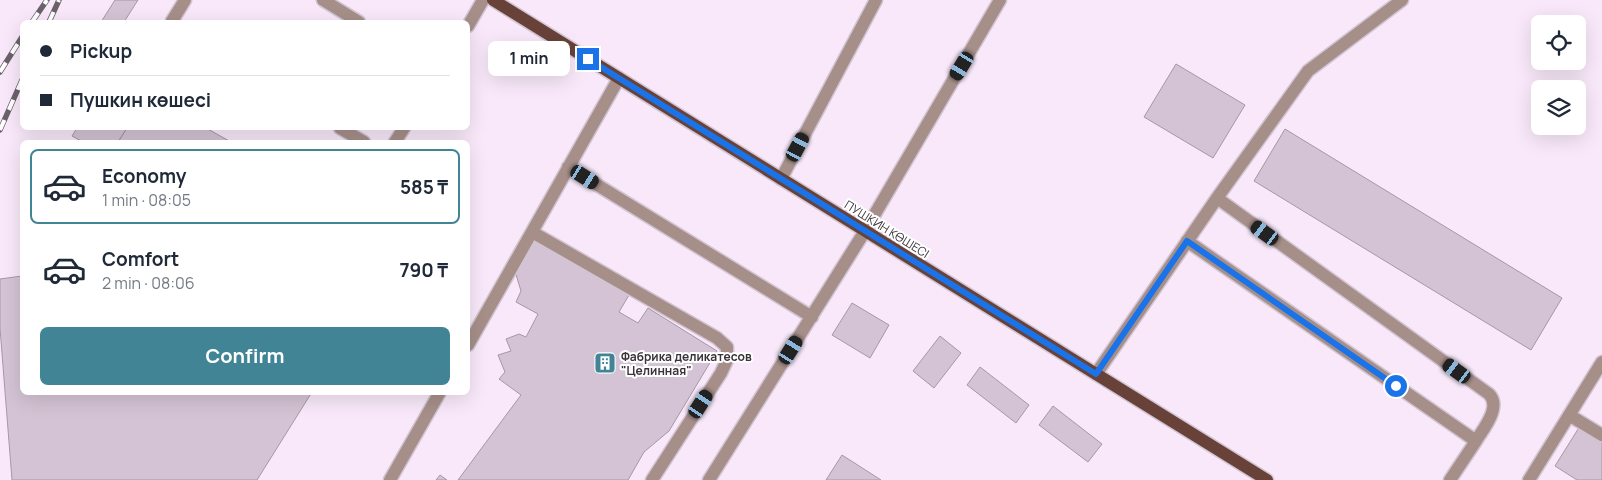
<!DOCTYPE html>
<html lang="en">
<head>
<meta charset="utf-8">
<style>
  :root { --surface:#fff; --page:#f6f6f7; --text:#1f2937; --muted:#747a83; --line:#e0e1e3; --accent:#418495 }
  body { margin:0; font-family:Manrope,sans-serif; background:var(--page); color:var(--text); height:100vh; display:flex; flex-direction:column; font-size:19px; white-space:nowrap }
  * { box-sizing:border-box; margin:0 }
  p { font-size:16px; color:var(--muted) }
  .icon { flex:none; width:28px; height:28px; fill:none; stroke:currentColor; stroke-width:2; stroke-linecap:round; stroke-linejoin:round }
  .map { position:relative; flex:1; overflow:hidden }
  .panel { position:absolute; left:20px; top:140px; width:450px; height:255px; display:flex; flex-direction:column; background:var(--surface); border-radius:8px; box-shadow:0 5px 20px #0002 }
  .panel>* { flex:none }
  .top-card { position:absolute; left:20px; top:20px; width:450px; height:110px; border-radius:8px; box-shadow:0 5px 20px #0002; display:grid; align-content:center; height:110px; padding:0 20px; background:var(--surface) }
  .tools { position:absolute; left:1531px; top:15px; display:grid; gap:10px }
  .tools a { display:grid; place-items:center; width:55px; height:55px; border-radius:8px; background:var(--surface); box-shadow:0 5px 20px #0002; font-size:25px }
  .end { position:absolute; width:22px; height:22px; margin:-11px; border:6px solid #1a73e8; background:#fff; box-shadow:0 0 0 2px #fff }
  .from { border-radius:50% }
  .bubble { position:absolute; height:35px; border-radius:8px; background:var(--surface); box-shadow:0 5px 20px #0002; font-size:16px; font-weight:700; line-height:35px; text-align:center }
  .car { position:absolute; width:15px; height:30px; margin:-15px -8px; border-radius:6px; box-shadow:0 0 4px 1px #0007; background:linear-gradient(#222 24%,#8ab4d8 0 40%,#222 0 76%,#8ab4d8 0 86%,#222 0) }
  .top-card b { display:flex; align-items:center; gap:18px; height:48px; font-size:19px }
  .top-card b+b { border-top:1px solid var(--line) }
  .top-card i { width:12px; height:12px; background:var(--text) }
  ul { padding:9px 0 0; list-style:none }
  li { display:flex; align-items:center; gap:15px; height:75px; margin:0 10px 8px; padding:0 10px; border:2px solid transparent; border-radius:8px }
  li div { flex:1 }
  li b { display:block; font-size:19px }
  li em { font-style:normal; font-weight:700 }
  li.selected { border-color:var(--accent) }
  li>.icon { width:45px; height:45px; stroke-width:1.5 }
  .primary-button { display:flex; gap:10px; margin-top:auto; padding:10px 20px }
  .primary-button a { flex:1; height:58px; border-radius:8px; background:var(--accent); color:#fff; font-size:20px; font-weight:700; line-height:58px; text-align:center }
  .map>svg:first-child { display:block }
  .building { fill:#d3c3d4; stroke:#a697a6 }
  .lines { fill:none; stroke-linecap:round; stroke-linejoin:round }
  .minor-casing { stroke:#d2c4d3; stroke-width:15 }
  .major-casing { stroke:#d2c4d3; stroke-width:15 }
  .minor { stroke:#a68f89; stroke-width:12 }
  .major { stroke:#684238; stroke-width:12 }
  .rail-casing { stroke:#6a616a; stroke-width:5.5 }
  .rail { stroke:#fff; stroke-width:4; stroke-dasharray:11; stroke-linecap:butt }
  .route { stroke:#1a73e8; stroke-width:6 }
  .labels { text-anchor:middle; dominant-baseline:central; stroke-width:4; stroke-linejoin:round; paint-order:stroke }
  .street-label { font-size:12px; fill:#393339; stroke:#fff }
  .poi-label { font-size:12px; font-weight:bold; fill:#393339; stroke:#fff; text-anchor:start }
</style>
</head>
<body>
<div class="map">
<svg width="1602" height="480" viewBox="0 0 1602 480">
  <rect width="100%" height="100%" fill="#f8e8f9"/>
  <path class="building" d="M115,0H138L124,22H101Z
    M1176,64L1245,105L1213,158L1144,117Z
    M77,128H127L118,142H83L72,136Z
    M127,128H206L231,142H118Z
    M1285,129L1562,298L1531,350L1254,181Z
    M530,236L629,295L619,312L638,323L648,308L717,351L669,431L644,452L628,480H458L521,395L499,379L505,372L498,355L511,351L506,339L519,334L526,337L538,314L516,302L521,291L514,268Z
    M22,276V392H312L257,480H12L0,328V279Z
    M852,303L889,325L870,358L832,335Z
    M940,336L961,353L934,388L913,371Z
    M980,367L1029,405L1016,423L967,385Z
    M1053,406L1102,444L1088,462L1039,425Z
    M1580,426L1602,440V480H1577L1555,466Z
    M842,455L881,480H826Z
    M440,475L447,480H436Z"/>
  <g class="lines">
    <g class="minor-casing">
      <path id="minor" d="M323,0L359,22
        M175,22L172,21L185,0
        M468,26L483,0
        M340,128L364,142
        M395,142L404,128
        M568,167L812,317
        M781,179L876,0
        M532,232L717,338L727,347V360L721,373L652,480
        M1187,241L1476,441C1483,429 1502,407 1489,394L1217,198
        M468,345L619,78
        M1096,374L1217,198L1308,71L1402,0
        M1569,415L1602,435
        M390,480L440,392
        M709,480L865,231L1000,0
        M1450,480L1476,441
        M1529,480L1602,362"/>
    </g>
    <g class="major-casing">
      <path id="major" d="M493,0L1267,480"/>
    </g>
    <use href="#minor" class="minor"/>
    <use href="#major" class="major"/>
    <g class="rail-casing">
      <path id="rail" d="M32,22L47,0
        M49,22L59,0
        M0,72L22,37
        M0,130L22,80"/>
    </g>
    <use href="#rail" class="rail"/>
  </g>
  <g class="lines">
    <path class="route" d="M588,59L1096,374L1187,241L1396,386"/>
  </g>
  <defs>
    <g id="building-square" transform="scale(1.125)"><rect x="-9" y="-9" width="18" height="18" rx="4" fill="#418495" stroke="#fff"/><path d="M-4-6H4V6H1V3H-1V6H-4ZM-2.5-4.3h1.7v1.8h-1.7ZM.8-4.3h1.7v1.8H.8ZM-2.5-1h1.7V.8h-1.7ZM.8-1h1.7V.8H.8Z" fill="#fff"/></g>
  </defs>
  <g fill-rule="evenodd">
    <use href="#building-square" x="605" y="363"/>
  </g>
  <g class="labels">
    <g class="street-label">
      <text transform="translate(887 229) rotate(32)">ПУШКИН КӨШЕСІ</text>
    </g>
    <g class="poi-label">
      <text x="621" y="356">Фабрика деликатесов<tspan x="621" dy="14">"Целинная"</tspan></text>
    </g>
  </g>
</svg>
<div class="tools">
<a><svg class="icon" aria-label="locate" viewBox="0 0 24 24"><circle cx="12" cy="12" r="6"/><path d="M12 2v4M12 18v4M2 12h4M18 12h4"/></svg></a>
<a><svg class="icon" aria-label="layers" viewBox="0 0 24 24"><path d="M12 4l9 5-9 5-9-5zM3 14l9 5 9-5"/></svg></a>
</div>
<i class="end from" style="left:1396px;top:386px"></i>
<i class="end" style="left:588px;top:59px"></i>
<div class="bubble" style="left:488px;top:41px;width:82px">1 min</div>
<i class="car" style="left:962px;top:66px;rotate:211deg"></i>
<i class="car" style="left:798px;top:147px;rotate:28deg"></i>
<i class="car" style="left:585px;top:177px;rotate:122deg"></i>
<i class="car" style="left:1265px;top:233px;rotate:306deg"></i>
<i class="car" style="left:791px;top:350px;rotate:32deg"></i>
<i class="car" style="left:1457px;top:371px;rotate:306deg"></i>
<i class="car" style="left:701px;top:404px;rotate:33deg"></i>
<div class="top-card">
<b><i class="from"></i>Pickup</b>
<b><i></i>Пушкин көшесі</b>
</div>
<section class="panel">
<ul>
<li class="selected"><svg class="icon" aria-label="car" viewBox="0 0 24 24"><path d="M5 17H2v-5l4-1 3-4h7l3 4 3 1v5h-3M9 17h6M6 11h13"/><circle cx="7" cy="17" r="2"/><circle cx="17" cy="17" r="2"/></svg><div><b>Economy</b><p>1 min · 08:05</p></div><em>585 ₸</em></li>
<li><svg class="icon" aria-label="car" viewBox="0 0 24 24"><path d="M5 17H2v-5l4-1 3-4h7l3 4 3 1v5h-3M9 17h6M6 11h13"/><circle cx="7" cy="17" r="2"/><circle cx="17" cy="17" r="2"/></svg><div><b>Comfort</b><p>2 min · 08:06</p></div><em>790 ₸</em></li>
</ul>
<div class="primary-button"><a>Confirm</a></div>
</section>
</div>
</body>
</html>
